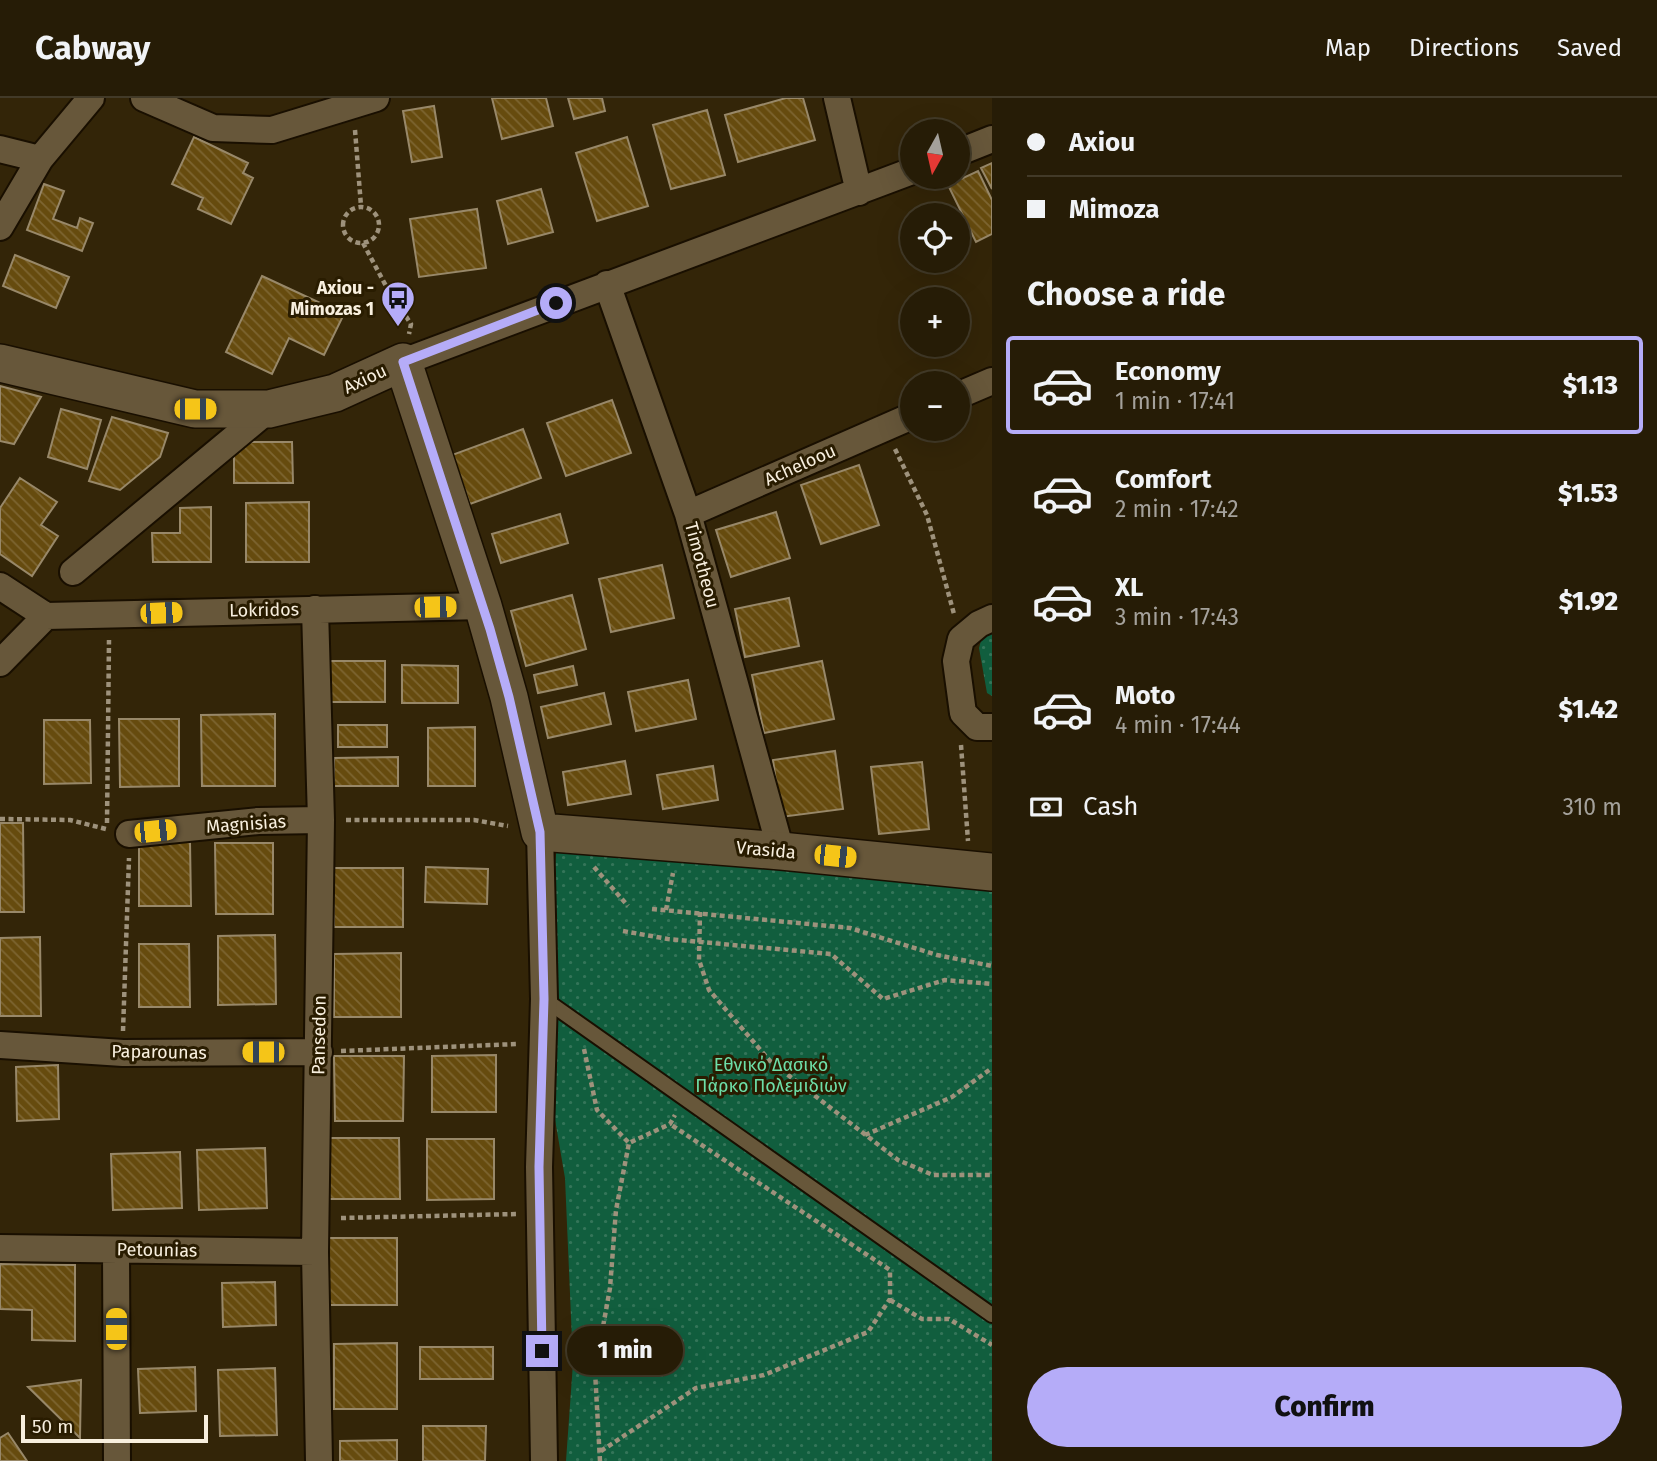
<!DOCTYPE html>
<html lang="en">
<head>
<meta charset="utf-8">
<style>
  :root { --surface:#261c06; --page:#322914; --text:#f1f3f6; --muted:#a4a19b; --line:#423a28; --accent:#b5acf8 }
  body { margin:0; font-family:"Fira Sans",sans-serif; background:var(--page); color:var(--text); height:100vh; display:flex; flex-direction:column; font-size:26px; white-space:nowrap }
  * { box-sizing:border-box; margin:0 }
  p { font-size:23px; color:var(--muted) }
  .icon { flex:none; width:38px; height:38px; fill:none; stroke:currentColor; stroke-width:2; stroke-linecap:round; stroke-linejoin:round }
  .map { position:relative; flex:1; overflow:hidden }
  .side { display:flex; flex-direction:column; background:var(--surface); width:665px }
  .side>* { flex:none }
  .top-card { display:grid; align-content:center; height:154px; padding:0 35px; background:var(--surface) }
  .needle { width:46px; rotate:188deg }
  .buttons { position:absolute; left:900px; top:21px; display:grid; gap:14px }
  .buttons a { display:grid; place-items:center; width:70px; height:70px; border-radius:50%; background:var(--surface); box-shadow:0 7px 28px #0002,0 0 0 2px var(--line); font-size:35px }
  .scale { position:absolute; left:21px; bottom:18px; width:187px; box-sizing:border-box; padding-left:7px; border:4px solid #f8efde; border-top:0; font-size:19px; line-height:24px; white-space:nowrap; color:#f8efde; -webkit-text-stroke:5px #291c00; paint-order:stroke }
  .end { position:absolute; width:32px; height:32px; margin:-16px; border:9px solid #b5acf8; background:#111; box-shadow:0 0 0 4px #111 }
  .from { border-radius:50% }
  .bubble { position:absolute; height:49px; border-radius:24px; background:var(--surface); box-shadow:0 7px 28px #0002,0 0 0 2px var(--line); font-size:23px; font-weight:800; line-height:49px; text-align:center }
  .car { position:absolute; width:21px; height:42px; margin:-21px -10px; border-radius:9px; box-shadow:0 0 5px 2px #0007; background:linear-gradient(#f5c518 24%,#345 0 40%,#f5c518 0 76%,#345 0 86%,#f5c518 0) }
  .top-card b { display:flex; align-items:center; gap:24px; height:66px; font-size:26px }
  .top-card b+b { border-top:2px solid var(--line) }
  .top-card i { width:18px; height:18px; background:var(--text) }
  ul { padding:0; list-style:none }
  li { display:flex; align-items:center; gap:21px; height:98px; margin:0 14px 10px; padding:0 21px; border:4px solid transparent; border-radius:7px }
  li div { flex:1 }
  li b { display:block; font-size:26px }
  li em { font-style:normal; font-weight:800 }
  li.selected { border-color:var(--accent) }
  li>.icon { width:63px; height:63px; stroke-width:1.5 }
  h2 { padding:0 35px; font-size:32px; line-height:84px }
  .pay { display:flex; align-items:center; gap:18px; height:77px; padding:0 35px; font-size:26px }
  .pay p { margin-inline-start:auto }
  .cta { display:flex; gap:14px; margin-top:auto; padding:14px 35px }
  .cta a { flex:1; height:80px; border-radius:42px; background:var(--accent); color:#111; font-size:28px; font-weight:800; line-height:80px; text-align:center }
  header { display:flex; align-items:center; gap:42px; box-sizing:border-box; height:98px; padding:0 35px; background:var(--surface); border-bottom:2px solid var(--line) }
  header strong { font-size:33px }
  nav { display:flex; gap:38px; margin-inline-start:auto; font-size:24px }
  main { display:flex; flex:1; min-height:0 }
  .map>svg:first-child { display:block }
  .park { fill:url(#park-dots) }
  .building { fill:url(#building-back-hatch); stroke:#988869; stroke-width:2 }
  .lines { fill:none; stroke-linecap:round; stroke-linejoin:round }
  .lane-casing { stroke:#190f00; stroke-width:18 }
  .street-casing { stroke:#190f00; stroke-width:30 }
  .secondary-casing { stroke:#190f00; stroke-width:40 }
  .path { stroke:#9e927c; stroke-width:4.5; stroke-dasharray:5 3.5; stroke-linecap:butt }
  .lane { stroke:#67573a; stroke-width:14 }
  .street { stroke:#67573a; stroke-width:26 }
  .secondary { stroke:#67573a; stroke-width:37 }
  .route { stroke:#b5acf8; stroke-width:9 }
  .labels { text-anchor:middle; dominant-baseline:central; stroke-width:6; stroke-linejoin:round; paint-order:stroke }
  .poi-label { font-size:18px; font-weight:bold; fill:#f8efde; stroke:#291c00; text-anchor:end }
  .street-label { font-size:18px; fill:#f8efde; stroke:#291c00 }
  .park-label { font-size:18px; fill:#6ddfa8; stroke:#291c00 }
</style>
</head>
<body>
<header>
<strong>Cabway</strong>
<nav><a>Map</a><a>Directions</a><a>Saved</a></nav>
</header>
<main>
<div class="map">
<svg width="992" height="1363" viewBox="0 0 992 1363">
  <defs>
    <pattern id="park-dots" width="8" height="8" patternUnits="userSpaceOnUse" patternTransform="scale(1.75)"><rect width="8" height="8" fill="#115e3e"/><path d="M2 2h.1M6 6h.1" fill="none" stroke="#347559" stroke-width="1.8" stroke-linecap="round"/></pattern>
    <pattern id="building-back-hatch" width="6" height="6" patternUnits="userSpaceOnUse" patternTransform="scale(1.75)"><rect width="6" height="6" fill="#664b0e"/><path d="M-1 5l2 2M0 0l6 6M5-1l2 2" fill="none" stroke="#7d6531"/></pattern>
  </defs>
  <rect width="100%" height="100%" fill="#332508"/>
  <path class="park" d="M992,531V598L987,595L979,550L983,535Z
    M557,749L992,779V1363H566L573,1265L565,1080L536,910Z"/>
  <path class="building" d="M492,0H546L553,28L502,41Z
    M568,0H602L605,13L574,21Z
    M786,0H803L815,42L738,64L725,17Z
    M434,8L442,59L412,64L403,13Z
    M707,12L725,77L671,91L653,27Z
    M194,39L248,65L243,75L253,80L231,126L198,111L203,100L172,86Z
    M627,39L648,108L597,123L576,55Z
    M992,65V91L981,70Z
    M978,73L992,102V136L976,144L948,87Z
    M44,86L64,93L53,121L77,130L80,120L93,125L82,153L27,132Z
    M541,91L553,134L508,146L497,103Z
    M477,111L486,170L419,179L410,121Z
    M15,157L69,179L56,210L3,188Z
    M262,178L344,216L324,257L289,240L272,276L226,254Z
    M0,288L41,299L14,346L0,343Z
    M612,302L631,355L566,378L547,325Z
    M61,311L101,322L87,371L48,359Z
    M112,319L168,335L160,359L120,392L89,383Z
    M523,331L541,380L470,406L452,357Z
    M234,344H292L293,385H234Z
    M859,367L879,427L821,446L801,387Z
    M20,380L57,404L41,427L58,438L32,478L0,456V410Z
    M309,404V464H246V405Z
    M211,409V464H153L152,435H180V410Z
    M776,414L790,460L731,479L716,432Z
    M560,416L568,445L501,465L492,436Z
    M662,467L674,520L611,534L599,481Z
    M572,497L586,551L526,568L511,513Z
    M789,500L799,548L745,559L735,511Z
    M330,563H385V604H330Z
    M822,563L834,621L764,635L752,577Z
    M402,567L458,568V605H402Z
    M573,568L577,587L538,595L534,577Z
    M688,582L696,621L636,633L628,594Z
    M604,595L611,626L548,640L541,609Z
    M275,616V688H202L201,617Z
    M119,621H179V688L120,689Z
    M44,622H90L91,685L44,686Z
    M338,627H387V649H338Z
    M475,629V688H428V630Z
    M835,653L843,711L781,719L773,662Z
    M398,659V688H334V660Z
    M625,663L631,696L568,707L563,674Z
    M922,664L929,731L879,736L871,669Z
    M713,668L718,702L663,711L657,677Z
    M0,725H23L24,814H0Z
    M139,744H190L191,808H139Z
    M215,745H273V816H216Z
    M426,769L488,771L487,806L425,804Z
    M333,770H403V829H334Z
    M275,837L276,906L218,907V838Z
    M40,839L41,918H0V840Z
    M139,846H189L190,909H139Z
    M401,855V919H334V856Z
    M496,957V1014H432V958Z
    M334,958H404L403,1023H335Z
    M58,967L59,1021L17,1023L16,969Z
    M329,1040H399L400,1101H329Z
    M427,1041H494V1101L427,1102Z
    M265,1050L267,1110L199,1112L197,1052Z
    M180,1054L182,1110L113,1112L111,1056Z
    M328,1140H397V1207H328Z
    M0,1166L75,1167V1243L32,1242V1212L0,1211Z
    M275,1184L276,1227L223,1229L222,1185Z
    M397,1245V1311H334V1246Z
    M420,1249H493V1281H420Z
    M195,1269L196,1313L140,1315L138,1271Z
    M275,1270L277,1337L220,1338L218,1272Z
    M81,1282L80,1340L28,1289Z
    M423,1328H486L485,1363H423Z
    M8,1335L27,1363H0V1340Z
    M397,1342V1363H340V1343Z"/>
  <g class="lines">
    <g class="lane-casing">
      <path id="lane" d="M544,901L992,1217"/>
    </g>
    <g class="street-casing">
      <path id="street" d="M144,0L213,30L272,32L376,0
        M837,0L859,94
        M0,51L40,61
        M957,55L992,41
        M0,129L40,61L91,0
        M607,186L688,416L781,753
        M403,264L912,73
        M957,298L992,283
        M688,416L912,318
        M73,474L269,311
        M0,488L46,518
        M315,511L321,722L315,1154L319,1363
        M46,518L483,508
        M992,520L979,526L961,541L956,563L963,615L977,629H992
        M0,565L46,518
        M540,734L544,901L539,1069L544,1363
        M129,736L258,723L321,722
        M0,947L123,955L319,954
        M0,1150L315,1154
        M116,1152L117,1363"/>
    </g>
    <g class="secondary-casing">
      <path id="secondary" d="M0,265L195,311H269L335,295L403,264L483,508L509,599L540,734L781,753L992,774"/>
    </g>
    <path class="path" d="M355,32L361,108
      M343 127a18 18 0 1 1 36 0a18 18 0 1 1-36 0Z
      M363,145L386,188L411,226L409,236
      M895,351L927,417L954,516
      M961,647L968,743
      M0,721L70,722L106,731
      M346,722H474L508,728
      M107,725L109,542
      M594,769L628,808
      M652,811L850,830L937,857L992,868
      M666,812L673,775
      M700,814L699,862L709,892L770,963L898,1062L933,1077H992
      M623,833L668,841L831,856L883,901L945,882L992,886
      M123,933L129,760
      M584,951L597,1012L629,1045
      M341,953L518,946
      M865,1037L952,999L992,970
      M341,1120L518,1116
      M890,1202L922,1221H949L992,1247
      M601,1353L696,1290L764,1277L868,1234L890,1201V1172L670,1026
      M600,1363L595,1273L610,1190L616,1112L629,1045L670,1026L675,1017"/>
    <use href="#lane" class="lane"/>
    <use href="#street" class="street"/>
    <use href="#secondary" class="secondary"/>
  </g>
  <g class="lines">
    <path class="route" d="M542,1253L539,1069L544,901L540,734L509,599L490,531L403,264L556,205"/>
  </g>
  <defs>
    <g id="bus-pin" transform="scale(1.75)"><path d="M0 17L-7.5 6A9.5 9.5 0 1 1 7.5 6Z" fill="#b5acf8" stroke="#291c00"/><path d="M-5-6H5V4H4V6H2V4H-2V6H-4V4H-5ZM-3.5-4V0h7V-4ZM-3.5 1.2v1.5H-2V1.2ZM2 1.2v1.5H3.5V1.2Z" fill="#111"/></g>
  </defs>
  <g fill-rule="evenodd">
    <use href="#bus-pin" x="398" y="200"/>
  </g>
  <g class="labels">
    <g class="poi-label">
      <text x="374" y="190">Axiou -<tspan x="374" dy="21">Mimozas 1</tspan></text>
    </g>
    <g class="street-label">
      <text transform="translate(365 281) rotate(-25)">Axiou</text>
      <text transform="translate(800 367) rotate(-24)">Acheloou</text>
      <text transform="translate(702 467) rotate(75)">Timotheou</text>
      <text transform="translate(264 512) rotate(-1)">Lokridos</text>
      <text transform="translate(246 726) rotate(-4)">Magnisias</text>
      <text transform="translate(766 752) rotate(5)">Vrasida</text>
      <text transform="translate(319 937) rotate(-89)">Pansedon</text>
      <text transform="translate(159 954) rotate(1)">Paparounas</text>
      <text transform="translate(157 1152) rotate(1)">Petounias</text>
    </g>
    <g class="park-label">
      <text x="771" y="967">Εθνικό Δασικό<tspan x="771" dy="21">Πάρκο Πολεμιδιών</tspan></text>
    </g>
  </g>
</svg>
<div class="buttons">
<a><svg class="needle" viewBox="-14 -14 28 28"><path d="M0-13l5 13h-10z" fill="#e53935"/><path d="M0 13l5-13h-10z" fill="#a4a19b"/></svg></a>
<a><svg class="icon" aria-label="locate" viewBox="0 0 24 24"><circle cx="12" cy="12" r="6"/><path d="M12 2v4M12 18v4M2 12h4M18 12h4"/></svg></a>
<a>+</a>
<a>−</a>
</div>
<div class="scale">50 m</div>
<i class="end from" style="left:556px;top:205px"></i>
<i class="end" style="left:542px;top:1253px"></i>
<div class="bubble" style="left:567px;top:1228px;width:116px">1 min</div>
<i class="car" style="left:195px;top:311px;rotate:90deg"></i>
<i class="car" style="left:435px;top:509px;rotate:89deg"></i>
<i class="car" style="left:161px;top:515px;rotate:88deg"></i>
<i class="car" style="left:155px;top:733px;rotate:84deg"></i>
<i class="car" style="left:835px;top:758px;rotate:96deg"></i>
<i class="car" style="left:263px;top:954px;rotate:270deg"></i>
<i class="car" style="left:116px;top:1231px;rotate:0deg"></i>
</div>
<section class="side">
<div class="top-card">
<b><i class="from"></i>Axiou</b>
<b><i></i>Mimoza</b>
</div>
<h2>Choose a ride</h2>
<ul>
<li class="selected"><svg class="icon" aria-label="car" viewBox="0 0 24 24"><path d="M5 17H2v-5l4-1 3-4h7l3 4 3 1v5h-3M9 17h6M6 11h13"/><circle cx="7" cy="17" r="2"/><circle cx="17" cy="17" r="2"/></svg><div><b>Economy</b><p>1 min · 17:41</p></div><em>$1.13</em></li>
<li><svg class="icon" aria-label="car" viewBox="0 0 24 24"><path d="M5 17H2v-5l4-1 3-4h7l3 4 3 1v5h-3M9 17h6M6 11h13"/><circle cx="7" cy="17" r="2"/><circle cx="17" cy="17" r="2"/></svg><div><b>Comfort</b><p>2 min · 17:42</p></div><em>$1.53</em></li>
<li><svg class="icon" aria-label="car" viewBox="0 0 24 24"><path d="M5 17H2v-5l4-1 3-4h7l3 4 3 1v5h-3M9 17h6M6 11h13"/><circle cx="7" cy="17" r="2"/><circle cx="17" cy="17" r="2"/></svg><div><b>XL</b><p>3 min · 17:43</p></div><em>$1.92</em></li>
<li><svg class="icon" aria-label="car" viewBox="0 0 24 24"><path d="M5 17H2v-5l4-1 3-4h7l3 4 3 1v5h-3M9 17h6M6 11h13"/><circle cx="7" cy="17" r="2"/><circle cx="17" cy="17" r="2"/></svg><div><b>Moto</b><p>4 min · 17:44</p></div><em>$1.42</em></li>
</ul>
<div class="pay"><svg class="icon" aria-label="cash" viewBox="0 0 24 24"><path d="M3 7h18v10H3z"/><circle cx="12" cy="12" r="2"/></svg>Cash<p>310 m</p></div>
<div class="cta"><a>Confirm</a></div>
</section>
</main>
</body>
</html>
